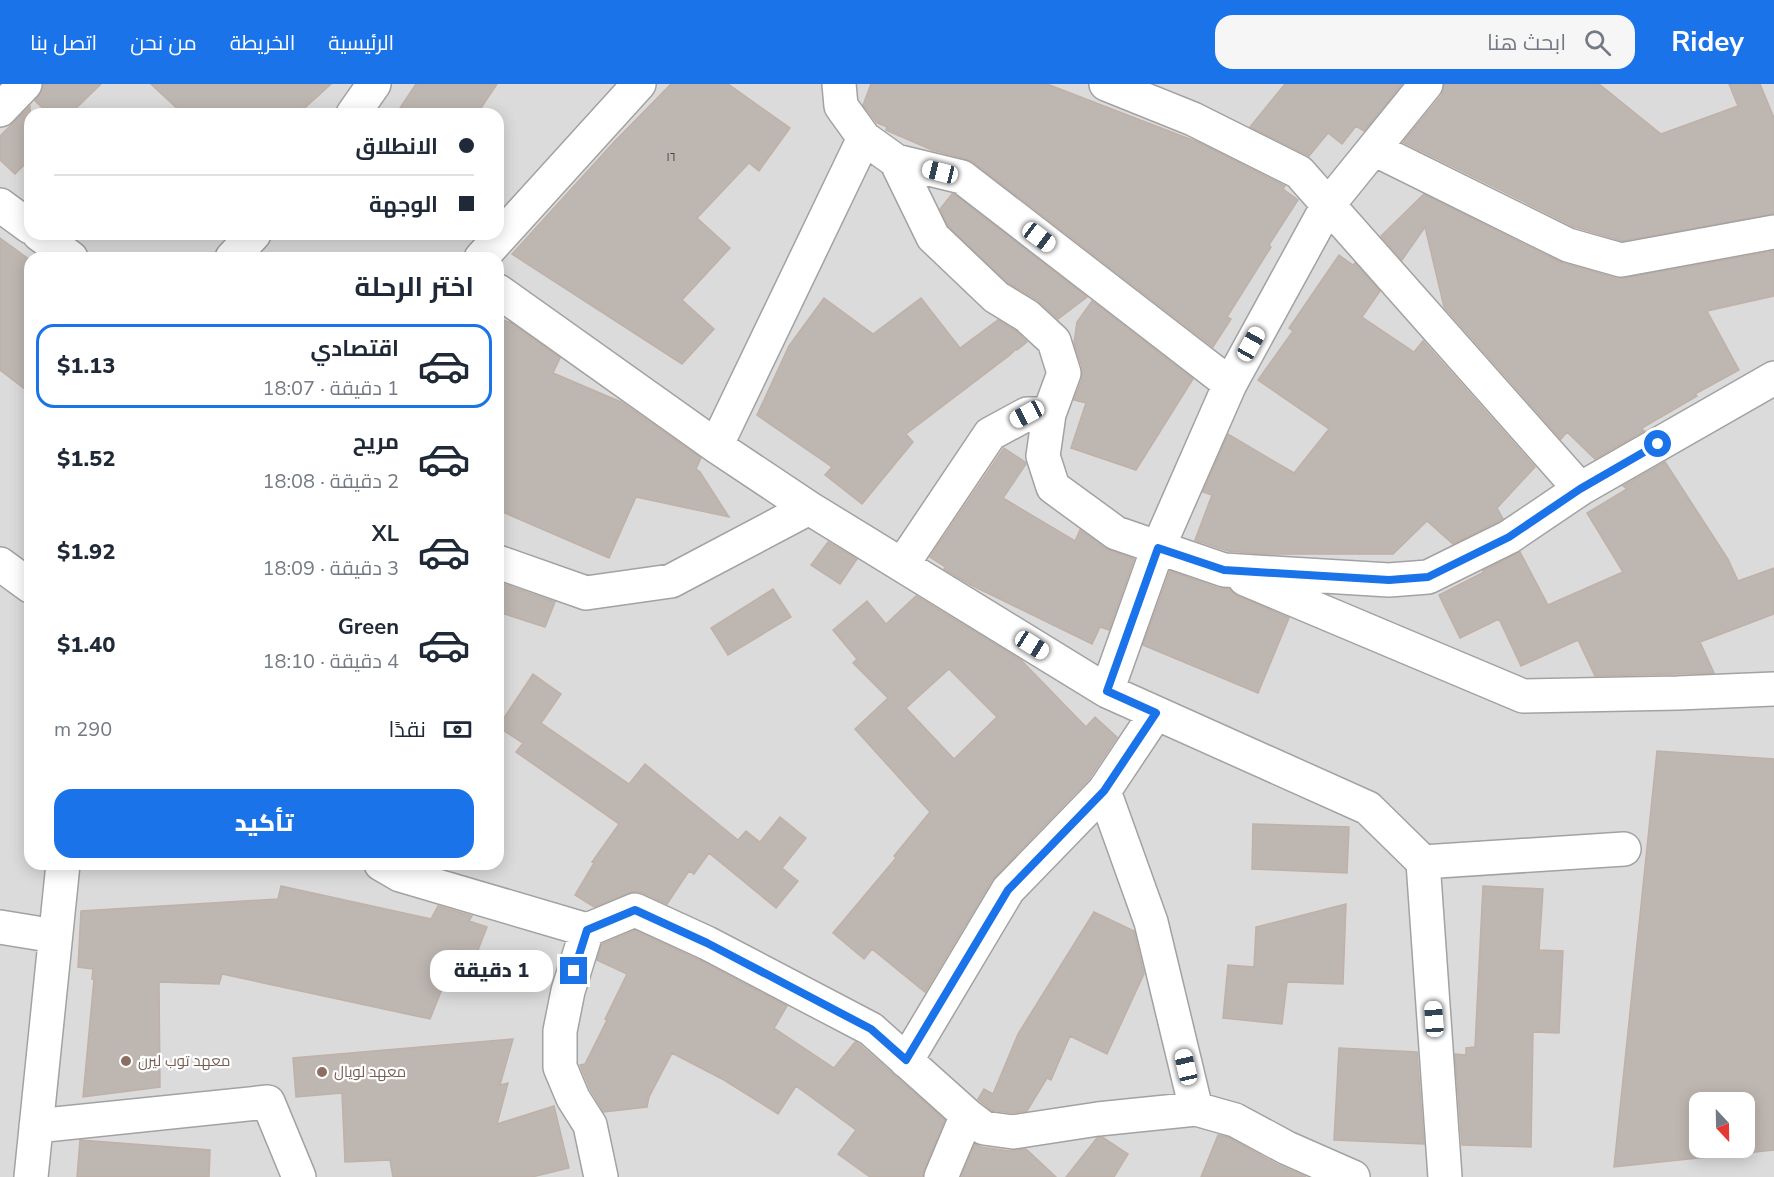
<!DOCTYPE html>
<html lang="ar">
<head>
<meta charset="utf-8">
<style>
  :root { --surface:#fff; --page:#f6f6f7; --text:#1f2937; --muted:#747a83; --line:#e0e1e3; --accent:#1a73e8 }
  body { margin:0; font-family:"Nunito Sans",Cairo,sans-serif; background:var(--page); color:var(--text); direction:rtl; height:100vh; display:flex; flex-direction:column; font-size:22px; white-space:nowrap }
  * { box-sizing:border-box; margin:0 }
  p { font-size:20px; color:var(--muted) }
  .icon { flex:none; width:33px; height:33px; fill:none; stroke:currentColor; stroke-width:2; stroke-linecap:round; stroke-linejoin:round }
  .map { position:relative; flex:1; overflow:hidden; direction:ltr }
  .side { position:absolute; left:24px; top:168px; width:480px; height:618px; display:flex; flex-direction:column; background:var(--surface); border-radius:18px; box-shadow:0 3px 15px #0003; direction:rtl }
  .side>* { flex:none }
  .guide { position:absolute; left:24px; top:24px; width:480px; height:132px; border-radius:18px; box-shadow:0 3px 15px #0003; direction:rtl; display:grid; align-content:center; height:132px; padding:0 30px; background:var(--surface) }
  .needle { width:39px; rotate:158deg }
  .buttons { position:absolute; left:1689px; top:1008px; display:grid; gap:12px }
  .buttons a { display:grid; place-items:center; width:66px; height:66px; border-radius:12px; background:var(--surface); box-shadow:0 3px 15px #0003; font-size:30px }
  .end { position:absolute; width:27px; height:27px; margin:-14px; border:8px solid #1a73e8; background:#fff; box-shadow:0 0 0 3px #fff }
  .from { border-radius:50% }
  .bubble { position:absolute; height:42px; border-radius:18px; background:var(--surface); box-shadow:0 3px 15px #0003; font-size:20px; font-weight:800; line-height:42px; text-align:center; direction:rtl }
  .car { position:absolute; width:18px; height:36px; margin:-18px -9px; border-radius:8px; box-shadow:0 0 4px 2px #0007; background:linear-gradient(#fff 24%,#345 0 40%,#fff 0 76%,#345 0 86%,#fff 0) }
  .guide b { display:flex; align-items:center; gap:21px; height:57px; font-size:22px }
  .guide b+b { border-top:2px solid var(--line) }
  .guide i { width:15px; height:15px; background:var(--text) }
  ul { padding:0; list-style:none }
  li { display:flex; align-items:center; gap:18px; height:84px; margin:0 12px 9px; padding:0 18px; border:3px solid transparent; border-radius:18px }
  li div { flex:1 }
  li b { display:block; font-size:22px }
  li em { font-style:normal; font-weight:800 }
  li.current { border-color:var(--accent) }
  li>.icon { width:54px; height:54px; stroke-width:1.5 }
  h2 { padding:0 30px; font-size:27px; line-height:72px }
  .pay { display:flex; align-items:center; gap:15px; height:66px; padding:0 30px; font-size:22px }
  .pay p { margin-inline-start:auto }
  .primary-button { display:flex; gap:12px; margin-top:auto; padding:12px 30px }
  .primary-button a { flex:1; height:69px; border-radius:18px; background:var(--accent); color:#fff; font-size:24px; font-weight:800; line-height:69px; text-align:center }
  header { display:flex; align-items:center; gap:36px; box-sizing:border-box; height:84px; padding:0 30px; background:var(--accent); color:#fff }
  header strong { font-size:28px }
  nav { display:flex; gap:33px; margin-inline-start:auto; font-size:21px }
  .search { width:420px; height:54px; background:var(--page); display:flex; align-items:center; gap:15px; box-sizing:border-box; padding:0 21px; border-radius:18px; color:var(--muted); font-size:22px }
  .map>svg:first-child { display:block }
  .residential { fill:#dcdbdb; fill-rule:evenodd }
  .building { fill:#beb6b1; stroke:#bfb1a8; stroke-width:1.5; fill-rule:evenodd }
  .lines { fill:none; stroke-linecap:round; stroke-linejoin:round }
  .minor-casing { stroke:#a2a2a2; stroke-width:36 }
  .minor { stroke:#fff; stroke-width:33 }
  .route { stroke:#1a73e8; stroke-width:8 }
  .education-dot { fill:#8d6e63; stroke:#fff; stroke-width:2 }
  .labels { text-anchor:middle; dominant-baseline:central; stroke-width:4.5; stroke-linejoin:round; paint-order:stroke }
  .number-label { font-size:12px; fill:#464443 }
  .education-label { font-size:15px; fill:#785e54; stroke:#fff; text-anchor:start }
</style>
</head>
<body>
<header>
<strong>Ridey</strong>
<div class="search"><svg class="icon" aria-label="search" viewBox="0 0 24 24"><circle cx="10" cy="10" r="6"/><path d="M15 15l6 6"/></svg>ابحث هنا</div>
<nav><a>الرئيسية</a><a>الخريطة</a><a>من نحن</a><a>اتصل بنا</a></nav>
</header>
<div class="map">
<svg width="1774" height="1093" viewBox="0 0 1774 1093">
  <rect width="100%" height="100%" fill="#eeebe5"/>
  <path class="residential" d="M0,0H1774V1093H0ZM30,30H498V150H30ZM30,174H498V780H30ZM1700,1018H1744V1064H1700Z"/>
  <path class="building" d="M43,0H101L70,30H49L35,17L43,5Z
    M151,0H331L298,30H183Z
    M416,0H497L477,30H396Z
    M671,0H728L790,44L759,87L749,79L697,134L730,164L682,216L714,245L682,280L512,170L614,58Z
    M871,0H1047L1200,59L1285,102L1283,105L1298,116L1269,161L1271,163L1227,233L1231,235L1213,263L973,78L966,75L932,66L886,46L887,43L877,39L863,21Z
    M1285,0H1402L1364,47L1356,42L1342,60L1328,49L1309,72L1250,43Z
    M1444,0H1599L1661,50L1738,22L1729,0H1760L1774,34V130L1622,157L1575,143L1403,58L1441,12Z
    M30,22V75L15,90L0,76V52Z
    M952,110H954L1087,213L1058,235L1037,216L1007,198L948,142L940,125Z
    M1424,110L1560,178L1616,194H1624L1774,167V212L1707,227L1739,286L1695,310L1697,312L1642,344L1644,347L1595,375L1567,348L1561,355L1444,223L1425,143L1402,176L1381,152Z
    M0,154L30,176V309L0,286Z
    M1339,171L1353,181L1355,179L1380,207L1362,233L1414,268L1423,257L1535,383L1497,424L1503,435L1453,460L1427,437L1393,470H1263L1228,467L1195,456L1212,411L1203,408L1228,350L1294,389L1329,345L1258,296L1293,247L1289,244Z
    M824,214L873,250L921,214L960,264L998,236L1016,247L1027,258L1017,266L1016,265L1010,271L906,350L913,358L862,420L825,391L832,383L757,331L789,262Z
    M1092,217L1193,295L1136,386L1071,364L1086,319L1074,316L1082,295V283L1074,259L1077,238Z
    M498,234L511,239L560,274L553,289L621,318L701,374L696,385L700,388L729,433L636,413L609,474L498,426Z
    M1004,364L1025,378L1026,380L1003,414L1075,457L1080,446L1105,464L1134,475L1109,546L1100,543L1092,560L971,501L944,485L945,483L930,473Z
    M1665,378L1728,475L1738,497L1774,484V530L1700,558L1714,589L1595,592L1578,556L1521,582L1499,535L1460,554L1439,511L1484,488L1483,487L1520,468L1548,521L1623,488L1587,429L1627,405L1623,402Z
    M828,458L857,475L840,500L811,481Z
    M1170,487L1218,504L1229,505L1238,512L1289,534L1258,609L1143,561Z
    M498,498L555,518L545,543L498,528Z
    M773,505L791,533L728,571L711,544Z
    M916,512L1021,576L1086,643L1095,633L1117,653L1089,695L992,796L925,908L872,865L864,875L833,849L896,774L894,772L930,728L855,645L888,614L853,579L857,575L833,546L867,517L886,540ZM949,585L997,633L954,675L906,624Z
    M533,590L561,610L541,639L629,700L645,680L738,756L746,747L760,758L780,733L806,754L782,784L798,797L776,824L709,769L694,790L689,787L667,820L643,809L635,807L594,823L575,811L594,779L592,778L619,740L516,668L523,659L498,643Z
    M1657,667L1774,675V1066L1614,1083ZM1700,1018H1744V1064H1700Z
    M1253,740L1349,743L1347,789L1252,785Z
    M281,802L431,835L438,822L472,832L469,837L487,843L476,871L458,865L430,935L222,890L219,900L159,898L160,1003L83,1013L94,895H92L93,885L78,883L81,827L278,815Z
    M1483,802L1543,805L1539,866L1563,867L1559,949L1533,948L1531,1063L1462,1061L1455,970L1466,971V964L1475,963Z
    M1346,820L1343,900L1287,898L1282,940L1223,934L1228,881L1254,883L1256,843Z
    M1094,828L1134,847L1144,890L1107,970L1070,952L1051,996L1047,994L1027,1027L1013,1029L991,1026L978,1015L984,1005L993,1010L1018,950Z
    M635,846L699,876L787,922L774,944L834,984L855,958L860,961L945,1036L924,1086L923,1093H870L838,1070L856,1046L796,1002L778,1030L724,996L672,969L649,1013L647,1023L604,1028L590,1005L580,981L585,980L607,936L605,935L627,890L597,876L602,860Z
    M513,955L500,1001L508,999L497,1040L554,1022L569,1084L532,1093H393L390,1076L345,1078L342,1009L296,1013L293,974Z
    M1339,964L1417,968L1424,1060L1334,1056Z
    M1218,1051L1228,1053L1278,1081L1306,1093H1201Z
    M1102,1053L1128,1070L1114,1093H1066L1097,1054Z
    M80,1056L210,1066L209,1093H77Z
    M975,1060L981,1063L1010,1067L1026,1065L1056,1093H961Z"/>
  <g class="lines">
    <g class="minor-casing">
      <path id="minor" d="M839,0L841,22L864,54L896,77L962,93L1230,300
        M1106,0L1193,35L1299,88L1580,405
        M0,26L25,0
        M353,30L374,0
        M1374,65L1568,161L1621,176L1774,148
        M896,77L933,153L996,213L1027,232L1054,257L1064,289L1049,330L1043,372L1053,403L1116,449L1224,486L1389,496L1428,493L1509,453L1580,405L1774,294
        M0,121L30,143
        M39,150L71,174
        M232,174L254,150
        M481,174L639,0
        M498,207L716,362L809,424L1107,607L1368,724L1423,778L1445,1093
        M716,362L864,54
        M498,478L586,509L671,497L809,424
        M0,480L30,502
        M902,481L990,350L1027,330H1049
        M1245,495L1523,612L1678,609L1774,605
        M1107,607L1158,464L1230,300L1328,121L1426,0
        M1104,707L1151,838L1196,1025
        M1423,778L1624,765
        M381,780L400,791L587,846L635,826L707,859L871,945L967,1031L984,1044L1013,1048L1098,1035L1196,1025L1235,1036L1287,1064L1353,1093
        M0,843L55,852
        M587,846L568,907L560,947V983L573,1014L590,1041L601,1093
        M906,977L1008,806L1104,707L1156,629
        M36,1042L268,1018L299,1093
        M31,1093L63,780
        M941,1093L967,1031"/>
    </g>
    <use href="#minor" class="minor"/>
  </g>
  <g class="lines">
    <path class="route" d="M574,887L587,846L635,826L707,859L871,945L906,976L1008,806L1104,707L1156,629L1107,607L1158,464L1224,486L1389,496L1428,493L1509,453L1580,405L1658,360"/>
  </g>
  <g class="education-dot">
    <circle cx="126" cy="977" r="6"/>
    <circle cx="322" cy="988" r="6"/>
  </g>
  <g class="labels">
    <g class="number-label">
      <text x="671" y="73">١٦</text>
    </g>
    <g class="education-label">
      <text x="138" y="977">معهد توب ليرن</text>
      <text x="334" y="988">معهد لويال</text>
    </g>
  </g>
</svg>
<div class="buttons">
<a><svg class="needle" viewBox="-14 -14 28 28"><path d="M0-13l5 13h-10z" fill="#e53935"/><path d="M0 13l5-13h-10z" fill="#747a83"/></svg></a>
</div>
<i class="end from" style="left:1658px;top:360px"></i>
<i class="end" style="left:574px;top:887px"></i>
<div class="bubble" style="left:430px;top:866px;width:123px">1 دقيقة</div>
<i class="car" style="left:940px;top:88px;rotate:284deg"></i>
<i class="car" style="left:1039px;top:153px;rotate:127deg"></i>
<i class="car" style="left:1251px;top:260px;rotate:29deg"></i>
<i class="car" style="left:1027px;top:330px;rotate:242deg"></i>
<i class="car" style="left:1032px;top:561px;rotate:122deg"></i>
<i class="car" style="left:1434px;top:935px;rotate:356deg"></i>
<i class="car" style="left:1186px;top:983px;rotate:347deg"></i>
<div class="guide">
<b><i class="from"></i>الانطلاق</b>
<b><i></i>الوجهة</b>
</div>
<section class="side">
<h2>اختر الرحلة</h2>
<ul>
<li class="current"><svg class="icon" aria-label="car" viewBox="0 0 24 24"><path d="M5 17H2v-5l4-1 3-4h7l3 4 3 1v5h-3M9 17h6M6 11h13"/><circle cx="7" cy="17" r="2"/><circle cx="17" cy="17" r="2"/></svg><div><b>اقتصادي</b><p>1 دقيقة · 18:07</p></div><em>$1.13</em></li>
<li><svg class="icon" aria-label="car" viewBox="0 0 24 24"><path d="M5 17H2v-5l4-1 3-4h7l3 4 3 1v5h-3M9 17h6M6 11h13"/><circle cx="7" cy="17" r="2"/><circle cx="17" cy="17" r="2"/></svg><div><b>مريح</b><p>2 دقيقة · 18:08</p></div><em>$1.52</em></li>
<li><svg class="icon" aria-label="car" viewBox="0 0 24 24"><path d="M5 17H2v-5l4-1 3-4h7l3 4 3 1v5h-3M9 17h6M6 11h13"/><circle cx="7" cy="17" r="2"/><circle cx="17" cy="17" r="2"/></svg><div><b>XL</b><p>3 دقيقة · 18:09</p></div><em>$1.92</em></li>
<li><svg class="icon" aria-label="car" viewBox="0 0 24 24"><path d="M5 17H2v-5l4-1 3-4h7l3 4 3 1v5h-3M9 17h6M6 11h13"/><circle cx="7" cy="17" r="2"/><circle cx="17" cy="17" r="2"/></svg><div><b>Green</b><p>4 دقيقة · 18:10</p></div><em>$1.40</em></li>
</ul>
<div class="pay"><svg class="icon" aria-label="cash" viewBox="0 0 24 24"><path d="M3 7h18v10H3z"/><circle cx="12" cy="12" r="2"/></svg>نقدًا<p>290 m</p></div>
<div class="primary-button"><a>تأكيد</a></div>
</section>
</div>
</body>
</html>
